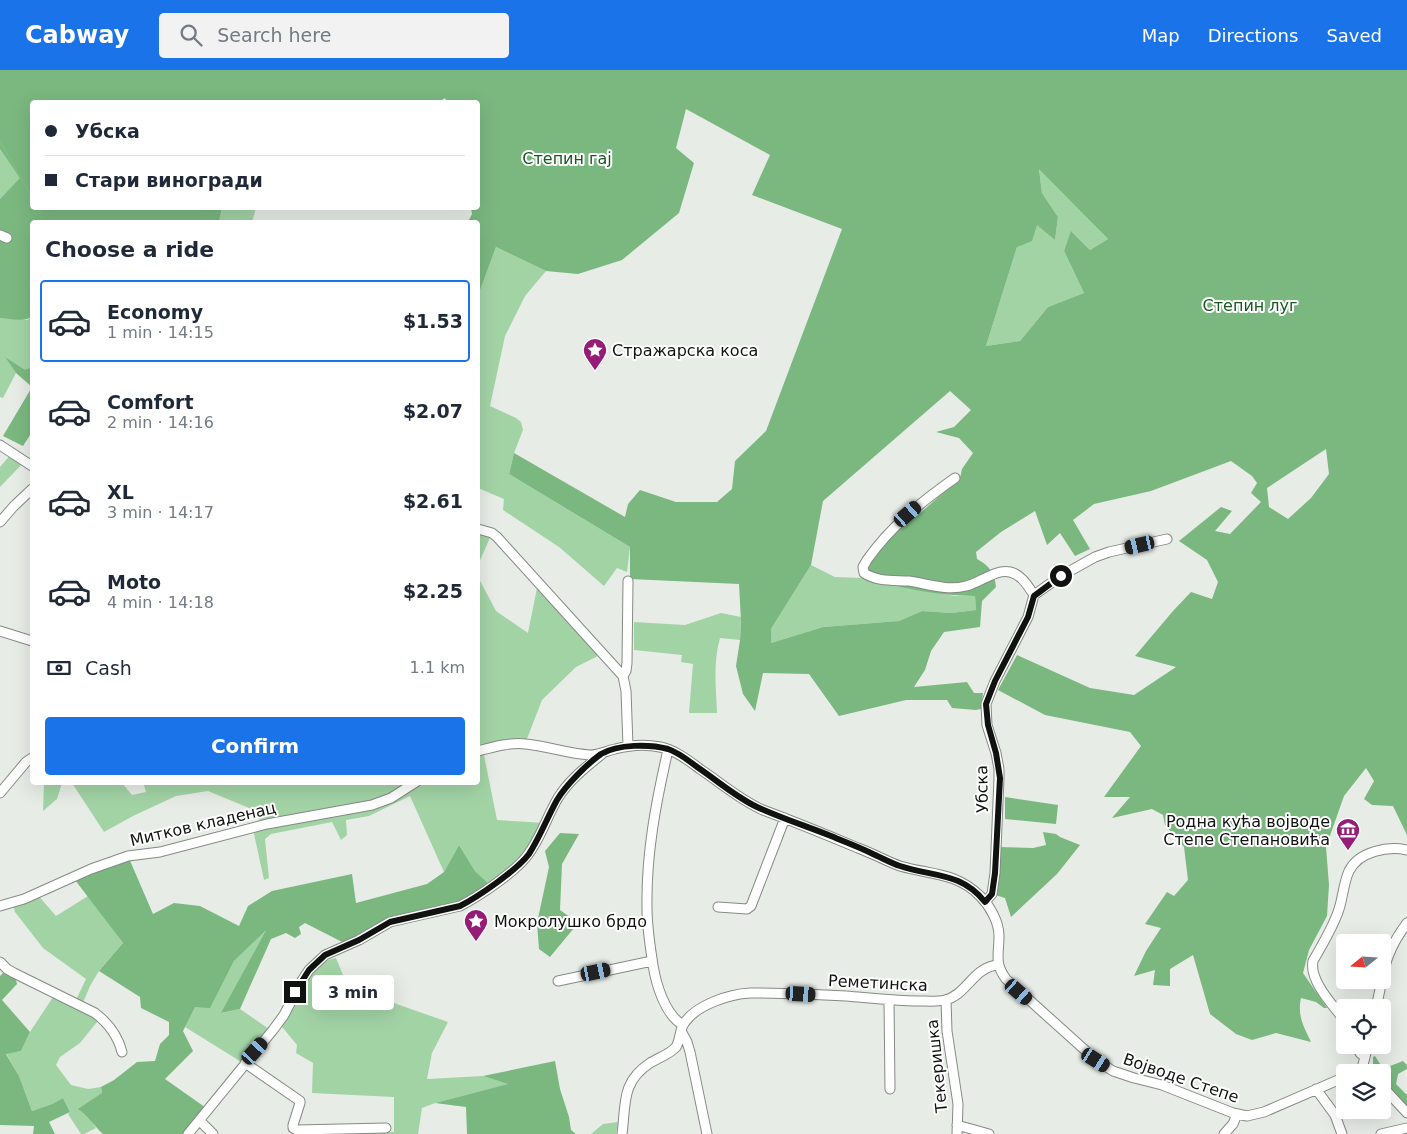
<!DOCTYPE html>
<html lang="en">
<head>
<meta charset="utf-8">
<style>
  :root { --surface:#fff; --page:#f2f2f3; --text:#1f2937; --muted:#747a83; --line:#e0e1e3; --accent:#1a73e8 }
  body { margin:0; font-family:"DejaVu Sans",sans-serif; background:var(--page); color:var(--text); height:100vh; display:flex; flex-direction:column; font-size:19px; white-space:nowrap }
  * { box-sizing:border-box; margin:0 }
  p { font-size:16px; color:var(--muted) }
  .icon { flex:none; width:28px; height:28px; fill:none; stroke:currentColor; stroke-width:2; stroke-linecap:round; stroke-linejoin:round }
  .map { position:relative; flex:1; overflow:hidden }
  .side { position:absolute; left:30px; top:150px; width:450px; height:565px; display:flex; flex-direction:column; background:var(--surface); border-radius:5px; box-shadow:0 5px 20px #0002 }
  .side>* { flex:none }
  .top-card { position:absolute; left:30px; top:30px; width:450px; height:110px; border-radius:5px; box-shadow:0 5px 20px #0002; display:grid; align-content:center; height:110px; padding:0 15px; background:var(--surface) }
  .needle { width:32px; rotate:252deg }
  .tools { position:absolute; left:1336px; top:864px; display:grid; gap:10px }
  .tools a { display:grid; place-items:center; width:55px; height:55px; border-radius:5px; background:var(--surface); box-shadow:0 5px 20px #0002; font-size:25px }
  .end { position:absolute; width:22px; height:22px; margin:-11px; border:6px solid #101210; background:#fff; box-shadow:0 0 0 2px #fff }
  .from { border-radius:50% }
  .bubble { position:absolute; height:35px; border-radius:5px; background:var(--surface); box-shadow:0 5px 20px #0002; font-size:16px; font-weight:800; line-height:35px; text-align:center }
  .car { position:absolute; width:15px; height:30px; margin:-15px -8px; border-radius:6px; box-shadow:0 0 4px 1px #0007; background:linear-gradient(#222 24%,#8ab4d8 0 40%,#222 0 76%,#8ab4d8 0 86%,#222 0) }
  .top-card b { display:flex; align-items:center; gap:18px; height:48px; font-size:19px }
  .top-card b+b { border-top:1px solid var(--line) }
  .top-card i { width:12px; height:12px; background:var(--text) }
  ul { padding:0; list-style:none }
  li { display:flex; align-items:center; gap:15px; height:82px; margin:0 10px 8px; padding:0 5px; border:2px solid transparent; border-radius:5px }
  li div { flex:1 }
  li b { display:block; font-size:19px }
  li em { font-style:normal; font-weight:800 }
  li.active { border-color:var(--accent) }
  li>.icon { width:45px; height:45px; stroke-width:1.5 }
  h2 { padding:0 15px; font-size:22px; line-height:60px }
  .pay { display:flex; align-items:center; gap:12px; height:55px; padding:0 15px; font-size:19px }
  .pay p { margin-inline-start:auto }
  .action { display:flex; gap:10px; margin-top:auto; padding:10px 15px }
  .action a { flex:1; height:58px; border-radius:5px; background:var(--accent); color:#fff; font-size:20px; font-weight:800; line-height:58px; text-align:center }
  header { display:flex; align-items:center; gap:30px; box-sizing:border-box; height:70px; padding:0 25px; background:var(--accent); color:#fff }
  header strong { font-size:24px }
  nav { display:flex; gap:28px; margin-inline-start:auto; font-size:18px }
  .search { width:350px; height:45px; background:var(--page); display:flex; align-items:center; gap:12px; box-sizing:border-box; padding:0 18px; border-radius:5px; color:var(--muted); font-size:19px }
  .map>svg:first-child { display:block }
  .green { fill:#a2d3a5 }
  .forest { fill:#7ab87f; fill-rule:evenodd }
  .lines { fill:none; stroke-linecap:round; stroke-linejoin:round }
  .stream { stroke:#7ebd83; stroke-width:2 }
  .minor-casing { stroke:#858a85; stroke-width:11 }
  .minor { stroke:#fff; stroke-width:9 }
  .route { stroke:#101210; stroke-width:6 }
  .labels { text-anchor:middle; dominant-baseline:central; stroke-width:4; stroke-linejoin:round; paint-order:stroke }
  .park-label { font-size:16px; fill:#175923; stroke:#fff }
  .poi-label { font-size:16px; fill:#101210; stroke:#fff; text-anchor:start }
  .street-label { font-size:16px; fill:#101210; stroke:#fff }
</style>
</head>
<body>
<header>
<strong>Cabway</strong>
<div class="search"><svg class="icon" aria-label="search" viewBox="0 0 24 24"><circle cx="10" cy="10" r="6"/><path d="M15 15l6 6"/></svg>Search here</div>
<nav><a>Map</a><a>Directions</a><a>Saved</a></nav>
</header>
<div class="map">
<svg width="1407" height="1064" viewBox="0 0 1407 1064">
  <rect width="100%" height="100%" fill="#e7ece7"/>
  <path class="green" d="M0,79L21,108L0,129Z
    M1039,98L1108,169L1090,180L1072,162L1064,181L1084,223L1048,237L1020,271L986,276L1017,177L1037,154L1055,170L1058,147L1042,123Z
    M222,138H256L252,152H219Z
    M496,177L546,201L525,226L505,266L490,336L516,348L521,352L523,360L514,383L509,404L630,477L627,502L617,498L604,516L559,477L503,440L504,429L478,418V226Z
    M32,247V297L25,301L6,288L16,303L3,328L0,327V248L27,250Z
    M12,383L25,391L0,417V397Z
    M478,459L492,463L478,495Z
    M811,495L835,507L862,508L896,516L955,526H975L976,540L951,543L922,541L899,551L823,557L771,573V559Z
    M478,507L496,541L528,563L538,513L602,584L576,597L542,630L525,674L483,680L497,750L545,753L526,785L490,815L475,801L459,775L444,802L410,726L369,746L346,750L347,765L341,770L332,752L271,764L265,769L269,808L264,810L254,764L260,751L254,740L208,721L176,726L133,746L104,762L72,713H122L132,725L146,722L143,712H478Z
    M721,543L741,547L740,570L720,568C713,592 716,619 717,643H689L693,594L681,592L682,585L634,580V552L685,555Z
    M44,713H62L57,729L43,741Z
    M36,823L56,846L88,826L123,873L99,901L90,916L82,935L101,947L80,973L60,987L56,995L71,1015L88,1019L101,1017L102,1023L87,1044L96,1058L84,1064H81L68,1044L70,1042L63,1028L52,1034L32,1041L19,1006L6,983L21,981L30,962L55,924L75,932L86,909L43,878L15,842L12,832Z
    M267,858L222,943L240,939L269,959L243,993L185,957L195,936L210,937L234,891Z
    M336,888L348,917L448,952L432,983L427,1009L483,1006L509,1014L435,1033L422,1038L418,1064H329L394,1062V1027L312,1023L313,993L296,983L297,975L278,952L307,907L320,892Z
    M618,1052L616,1064H591L603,1054Z"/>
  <path class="forest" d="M0,0H1407V765L1393,736L1372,735L1364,729L1374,711L1366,698L1344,726L1326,777L1329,815L1327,846L1309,880L1303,903L1327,938H1324L1316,932L1301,928C1297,946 1304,957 1311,972L1276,963L1252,970L1236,964L1210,944L1193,885L1170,899V916L1153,915L1155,900L1134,906L1146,881L1161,858L1145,854L1167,822L1174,826L1188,810L1184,777L1165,755L1163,745L1152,739L1112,748L1130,727H1104L1141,676L1130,662L1045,645L998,620L1017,585L1090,618L1134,625L1176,597L1135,586L1173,541L1191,522L1212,529L1218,512L1207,490L1179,471L1221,437L1232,441L1215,461L1230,464L1261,432L1251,423L1257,413L1252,406L1231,391L1151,421L1094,434L1073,450L1090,479L1075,486L1060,463L1047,475L1035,441L1001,462L976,482L977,489C989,495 995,504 996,517L982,531L980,557L944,562L931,581L925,600L914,617L967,612L974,623H983L981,639L976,640L952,638L947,630H906L839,646L809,604L763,603L755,641L743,624L736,596L740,570L741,551L739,514L630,509V477L509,404L514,383L625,447L628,434L640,420L676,432H717L732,419L735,391L766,361L842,159L752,125L770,85L686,39L676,78L694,93L679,143L622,190L578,204L546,201L496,177L478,226V152H468L472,144L471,138H478V32H447L445,28L439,32H32V138H222L219,152H32V247C23,252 10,249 0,248V129L20,108L0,79ZM1039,99L1108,169L1090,180L1071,161L1064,181L1084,223L1048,237L1020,271L986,276L1017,177L1032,171L1037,155L1055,170L1058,147L1042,123ZM950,321L971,340L954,357L936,362L959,368L973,383L962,399L960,408L918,445L900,454L877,482L862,508C899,517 937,526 975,526L976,540L951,543L922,541L899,551L823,557L771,573V559L811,495L823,431ZM1326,379L1329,404L1311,428L1288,449L1269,437L1267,418Z
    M5,287L25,300L32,297V362L23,376L3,366L32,317L16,303Z
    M1005,727L1058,735L1056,754L1005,749Z
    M1043,762L1056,764L1060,767L1080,775L1057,804L1011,847L1005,828L992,824L996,777L1033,778L1046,775Z
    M560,763L579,764L562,794L560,840L574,850V858L550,887L539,879L537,853L549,797L545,781Z
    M459,775L475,801L490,815L462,838L405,849L346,874L305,853L299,857L301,864L295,868L286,863L271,869L240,939L221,943L266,860L234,891L210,938L195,937L183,961L193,981L165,1009L209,1040L188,1064H103C94,1056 89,1046 78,1039L102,1023L101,1017L114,1010L137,992L155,991L160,974L169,965V952L141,938L140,927L99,901L123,873L72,806L128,786L153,844L174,833L200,836L239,856L248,836L272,821L352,804L356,833L427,814L444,802Z
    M7,899L14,903L17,914L2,930L30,962L21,981L6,984L19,1006L32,1041L52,1034L63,1028L70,1042L49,1052L55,1064H33L34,1056L0,1055V906Z
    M1375,986L1382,997L1385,998L1403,991L1407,995V999L1398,1004L1396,1014L1407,1025V1039L1383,1013L1382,1002H1377L1373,995V987Z
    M555,991L560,1019L569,1047L571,1060L576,1064H467L466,1037L435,1033L508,1014L483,1006Z"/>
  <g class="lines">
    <path class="stream" d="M0,72L32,127
      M38,138L41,142"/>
    <g class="minor-casing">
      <path id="minor" d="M0,165L7,168
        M0,375L32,396
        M955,408C921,432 891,456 867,490L863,497L864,503C878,512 893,510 909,511C928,514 947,521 966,516C980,513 995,499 1010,502C1021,504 1028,516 1034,525
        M0,452L14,436L32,419
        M478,459L492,463L497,467L623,606
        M628,511L627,593L626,601L623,606L626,621L628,676
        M0,561L32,571
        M668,680C656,732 646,784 647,838C647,857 650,876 653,895C656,914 665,945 683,955
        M478,681C493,677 510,672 526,674C547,676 568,684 590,685C599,685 606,681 615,679C630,675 646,674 660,677C675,680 688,690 700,699C721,713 740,730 763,740C795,752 827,765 858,778C872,783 886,791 900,796C930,805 956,802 980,826C990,836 999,852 999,866C999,885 994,893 1006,909L1096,990L1113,1001L1134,1008L1162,1015L1233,1043L1247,1046L1264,1042L1345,1007
        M0,723L26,692L32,688
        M985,832L992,824L995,803L999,708V699L996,683L987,655L986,634L995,611L1028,547L1034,525L1061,506L1095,487L1109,482L1167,469
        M0,836L24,829L91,799L128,786L160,782L267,754L372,735L391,728L416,712
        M718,837L747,839L751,836L785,748
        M0,892L7,899L14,903L95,943C108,953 118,966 122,982
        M1382,906C1388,884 1393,872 1407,853
        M558,911L652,891
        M889,930L890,1019
        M946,930L947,961L958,1034L957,1064
        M1376,938L1382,910
        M1345,951C1333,935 1309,911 1313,891C1322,875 1332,859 1338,842C1343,829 1343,814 1349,801C1359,781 1388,776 1407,780
        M681,961L687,972L690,982L707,1064
        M1357,975L1360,983L1365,987L1361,1002
        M1365,987L1368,975
        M245,993L300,1031V1033L293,1055V1058L297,1060L386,1058
        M1382,1016L1407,1043
        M1316,1019L1335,1045L1342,1064
        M200,1051L213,1064
        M957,1055L989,1064
        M188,1064L273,960L284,945L301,912L309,900L325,885L359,870L390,852L460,836C478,827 515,802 527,786C541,768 547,746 558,728C569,710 586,697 602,684
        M622,1064C626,1034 621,1012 650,993C658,988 670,984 676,977C681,969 679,959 685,952C697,935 729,924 750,923C782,923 814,924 846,926C870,928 894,931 919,931C927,931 937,932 945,930C967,925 973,897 998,895
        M1224,1064L1233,1054L1237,1044
        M1381,1064L1407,1058"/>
    </g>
    <use href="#minor" class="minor"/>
  </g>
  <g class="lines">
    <path class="route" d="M295,922L309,900L325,885L359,870L390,852L460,836C478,827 517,800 529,784C540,767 547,748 557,730C566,715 587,694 601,684C618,674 650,674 668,679C680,683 690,692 700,699C719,712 736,727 757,737C781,748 806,756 831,766C845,772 859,777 873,784C882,788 891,793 900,796C933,807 961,802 985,832L992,824L995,803L1000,708L996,683L988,655L986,634L995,611L1028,547L1034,526L1061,506"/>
  </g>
  <defs>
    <g id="sight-pin" transform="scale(1.25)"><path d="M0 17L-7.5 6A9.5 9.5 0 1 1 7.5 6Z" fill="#951c77" stroke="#fff"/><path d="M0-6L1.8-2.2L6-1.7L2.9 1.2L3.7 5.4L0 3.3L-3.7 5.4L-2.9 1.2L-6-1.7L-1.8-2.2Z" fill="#fff"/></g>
    <g id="museum-pin" transform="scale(1.25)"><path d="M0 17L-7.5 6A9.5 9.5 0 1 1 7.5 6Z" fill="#951c77" stroke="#fff"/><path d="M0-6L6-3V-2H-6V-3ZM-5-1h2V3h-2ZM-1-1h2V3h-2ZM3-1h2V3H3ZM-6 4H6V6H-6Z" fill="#fff"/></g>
  </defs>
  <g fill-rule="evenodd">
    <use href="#sight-pin" x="595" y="280"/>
    <use href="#museum-pin" x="1348" y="760"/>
    <use href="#sight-pin" x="476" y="851"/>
  </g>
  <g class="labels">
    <g class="park-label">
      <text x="567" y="88">Степин гај</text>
      <text x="1250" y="235">Степин луг</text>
    </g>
    <g class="poi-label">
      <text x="612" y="280">Стражарска коса</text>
      <text x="1330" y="751" text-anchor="end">Родна кућа војводе<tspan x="1330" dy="18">Степе Степановића</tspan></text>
      <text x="494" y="851">Мокролушко брдо</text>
    </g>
    <g class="street-label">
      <text transform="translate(982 719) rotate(-91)">Убска</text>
      <text transform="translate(203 754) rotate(-13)">Митков кладенац</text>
      <text transform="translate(878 913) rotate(3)">Реметинска</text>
      <text transform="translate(937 996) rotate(-96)">Текеришка</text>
      <text transform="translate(1181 1008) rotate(19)">Војводе Степе</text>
    </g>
  </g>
</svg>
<div class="tools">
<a><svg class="needle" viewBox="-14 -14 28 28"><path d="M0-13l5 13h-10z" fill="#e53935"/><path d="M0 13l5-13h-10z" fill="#747a83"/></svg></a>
<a><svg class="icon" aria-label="locate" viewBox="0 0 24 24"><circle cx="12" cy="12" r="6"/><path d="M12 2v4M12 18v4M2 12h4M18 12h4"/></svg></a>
<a><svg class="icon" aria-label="layers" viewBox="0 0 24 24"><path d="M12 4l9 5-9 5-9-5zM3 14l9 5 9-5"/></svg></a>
</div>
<i class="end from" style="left:1061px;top:506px"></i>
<i class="end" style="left:295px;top:922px"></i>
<div class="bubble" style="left:312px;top:905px;width:82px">3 min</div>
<i class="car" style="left:908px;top:444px;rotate:49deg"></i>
<i class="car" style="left:1140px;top:475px;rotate:257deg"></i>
<i class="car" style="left:596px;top:902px;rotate:78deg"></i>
<i class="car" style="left:1019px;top:922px;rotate:131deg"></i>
<i class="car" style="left:801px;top:924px;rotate:93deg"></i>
<i class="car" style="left:255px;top:981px;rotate:42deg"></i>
<i class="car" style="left:1096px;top:990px;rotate:122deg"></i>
<div class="top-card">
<b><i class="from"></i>Убска</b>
<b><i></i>Стари виногради</b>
</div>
<section class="side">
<h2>Choose a ride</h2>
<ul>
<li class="active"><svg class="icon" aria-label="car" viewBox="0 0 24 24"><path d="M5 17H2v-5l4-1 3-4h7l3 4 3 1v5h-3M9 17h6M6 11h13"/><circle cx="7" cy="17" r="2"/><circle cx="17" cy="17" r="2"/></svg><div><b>Economy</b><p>1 min · 14:15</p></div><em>$1.53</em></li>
<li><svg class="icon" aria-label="car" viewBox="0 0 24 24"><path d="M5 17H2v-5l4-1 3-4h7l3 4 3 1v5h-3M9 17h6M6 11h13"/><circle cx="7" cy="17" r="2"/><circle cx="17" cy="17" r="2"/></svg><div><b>Comfort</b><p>2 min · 14:16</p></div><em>$2.07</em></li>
<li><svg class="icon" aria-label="car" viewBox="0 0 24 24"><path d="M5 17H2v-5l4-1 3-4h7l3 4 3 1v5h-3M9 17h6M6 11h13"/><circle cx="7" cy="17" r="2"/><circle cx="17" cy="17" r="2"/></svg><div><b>XL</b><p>3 min · 14:17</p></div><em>$2.61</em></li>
<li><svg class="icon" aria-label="car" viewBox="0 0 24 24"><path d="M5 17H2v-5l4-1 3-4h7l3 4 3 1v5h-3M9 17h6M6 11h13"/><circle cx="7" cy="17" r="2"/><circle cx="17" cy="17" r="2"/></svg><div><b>Moto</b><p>4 min · 14:18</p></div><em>$2.25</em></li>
</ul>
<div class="pay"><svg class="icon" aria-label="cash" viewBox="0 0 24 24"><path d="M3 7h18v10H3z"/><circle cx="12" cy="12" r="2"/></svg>Cash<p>1.1 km</p></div>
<div class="action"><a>Confirm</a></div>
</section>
</div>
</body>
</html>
